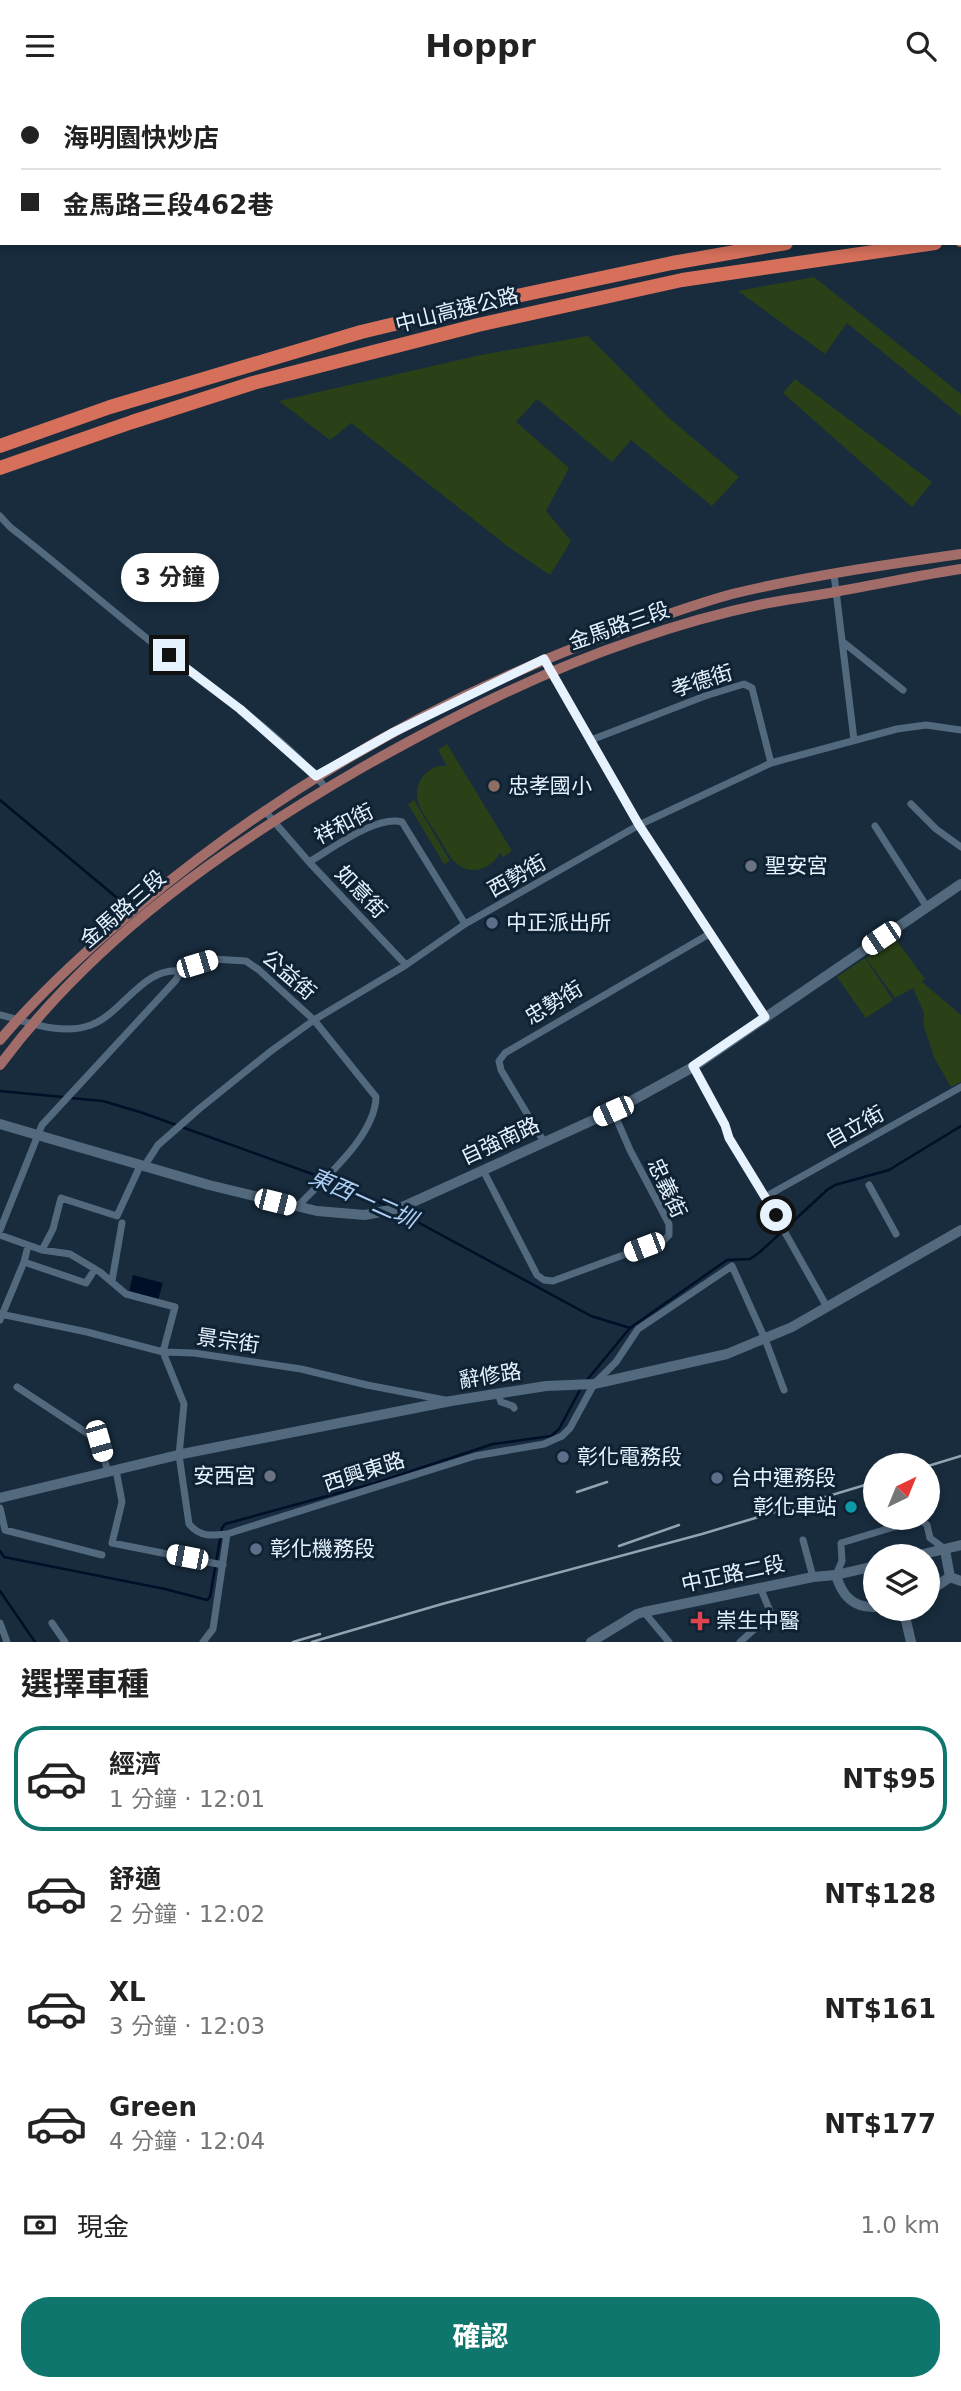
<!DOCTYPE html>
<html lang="zh-TW">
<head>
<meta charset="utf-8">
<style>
  :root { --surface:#fff; --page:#f6f6f6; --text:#222; --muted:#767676; --line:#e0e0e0; --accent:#0f766e }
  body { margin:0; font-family:"DejaVu Sans","Noto Sans TC",sans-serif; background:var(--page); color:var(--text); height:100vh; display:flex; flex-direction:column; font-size:26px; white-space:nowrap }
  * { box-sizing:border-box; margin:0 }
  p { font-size:23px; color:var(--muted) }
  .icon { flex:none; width:38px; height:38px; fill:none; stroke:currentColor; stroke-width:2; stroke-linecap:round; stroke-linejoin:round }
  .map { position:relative; height:1551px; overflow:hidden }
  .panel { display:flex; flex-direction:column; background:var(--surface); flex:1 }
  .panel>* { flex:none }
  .banner { position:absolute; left:0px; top:0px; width:962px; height:154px; box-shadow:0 4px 10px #0003; display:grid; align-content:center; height:154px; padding:0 21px; background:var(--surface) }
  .needle { width:46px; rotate:43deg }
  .tools { position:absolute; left:863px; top:1362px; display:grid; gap:14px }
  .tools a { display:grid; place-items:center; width:77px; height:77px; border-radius:50%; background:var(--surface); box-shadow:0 4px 10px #0003; font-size:35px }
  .end { position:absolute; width:32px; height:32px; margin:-16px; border:9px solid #e6f2fe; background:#111; box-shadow:0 0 0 4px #111 }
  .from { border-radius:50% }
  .bubble { position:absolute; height:49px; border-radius:24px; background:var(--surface); box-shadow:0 4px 10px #0003; font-size:23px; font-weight:700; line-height:49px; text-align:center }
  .car { position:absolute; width:21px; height:42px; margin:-21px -10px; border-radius:9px; box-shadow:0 0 5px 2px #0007; background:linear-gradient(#fff 24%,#345 0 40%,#fff 0 76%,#345 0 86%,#fff 0) }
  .banner b { display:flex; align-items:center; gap:24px; height:66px; font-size:26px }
  .banner b+b { border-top:2px solid var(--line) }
  .banner i { width:18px; height:18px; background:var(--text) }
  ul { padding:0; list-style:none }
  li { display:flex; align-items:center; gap:21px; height:105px; margin:0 14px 10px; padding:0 7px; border:4px solid transparent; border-radius:28px }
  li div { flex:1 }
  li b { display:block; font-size:26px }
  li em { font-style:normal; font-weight:700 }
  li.active { border-color:var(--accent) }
  li>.icon { width:63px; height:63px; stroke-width:1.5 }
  h2 { padding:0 21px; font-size:32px; line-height:84px }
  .pay { display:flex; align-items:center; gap:18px; height:77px; padding:0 21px; font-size:26px }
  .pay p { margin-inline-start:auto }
  .primary-button { display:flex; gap:14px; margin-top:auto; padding:14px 21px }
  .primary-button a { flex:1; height:80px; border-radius:28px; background:var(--accent); color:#fff; font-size:28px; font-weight:700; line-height:80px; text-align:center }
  header { display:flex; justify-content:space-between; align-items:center; height:91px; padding:0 21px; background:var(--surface); font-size:32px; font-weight:700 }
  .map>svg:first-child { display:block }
  .green { fill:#2a4117 }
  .water { fill:#000e28 }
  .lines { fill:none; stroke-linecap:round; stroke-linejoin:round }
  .stream { stroke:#000e28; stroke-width:2.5 }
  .canal { stroke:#000e28; stroke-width:8 }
  .street { stroke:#53697e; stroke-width:7 }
  .secondary { stroke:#53697e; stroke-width:10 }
  .primary { stroke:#a26d69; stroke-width:10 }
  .highway { stroke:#d6705b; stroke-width:14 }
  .rail { stroke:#94a3b1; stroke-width:2.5 }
  .route { stroke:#e6f2fe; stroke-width:9 }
  .education-dot { fill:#8d6e63; stroke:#0f2234; stroke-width:2.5 }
  .worship-dot { fill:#6b7280; stroke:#0f2234; stroke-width:2.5 }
  .service-dot { fill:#5c6f8a; stroke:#0f2234; stroke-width:2.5 }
  .culture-dot { fill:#0f9aa8; stroke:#0f2234; stroke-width:2.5 }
  .health-dot { fill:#e0444e; stroke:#0f2234; stroke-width:2.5 }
  .labels { text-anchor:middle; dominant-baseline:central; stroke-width:6; stroke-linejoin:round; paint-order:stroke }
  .street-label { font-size:21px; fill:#e6f2fe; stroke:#0f2234 }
  .poi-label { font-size:21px; fill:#e6f2fe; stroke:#0f2234; text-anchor:start }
  .water-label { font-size:23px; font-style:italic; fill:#adcff5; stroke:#0f2234 }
</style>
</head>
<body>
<header><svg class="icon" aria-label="menu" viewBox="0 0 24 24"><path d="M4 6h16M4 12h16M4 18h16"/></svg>Hoppr<svg class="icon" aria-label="search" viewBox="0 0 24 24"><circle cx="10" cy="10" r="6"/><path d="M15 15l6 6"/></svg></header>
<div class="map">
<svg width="961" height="1551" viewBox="0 0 961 1551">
  <rect width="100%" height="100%" fill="#182c3e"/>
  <path class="green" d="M814,186L961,303V325L847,232L825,263L738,200Z
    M588,245L669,327L739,386L712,415L631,349L612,371L537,308L516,331L569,377L546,420L571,450L550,484L510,457L351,332L330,349L279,310L481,264Z
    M795,288L932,391L912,416L783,302Z
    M447,653L512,760L503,766L500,762C489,781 466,786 451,767C445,758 440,748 434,739C428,729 418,717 417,705C416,688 430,673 447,675L438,659Z
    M414,709L450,770L444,773L408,713Z
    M894,846L925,888L921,890L961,924V991L951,996L934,966L923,933L924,922L913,897L895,907L866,867Z
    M865,867L893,909L866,927L837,886Z"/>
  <path class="water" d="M133,1184L163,1192L158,1209L129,1201Z"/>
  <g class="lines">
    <path class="stream" d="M0,709L122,811
      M0,1000L63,1006
      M70,1007L103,1010L143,1022L326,1088L391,1116
      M399,1121L591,1225L630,1237
      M587,1289L630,1237L727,1169L750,1168L760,1161L827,1099L835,1094L889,1079L961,1035
      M0,1460L4,1466L165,1498L207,1509L210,1506L222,1437L225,1433L375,1392L493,1353L551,1345L559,1338L581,1297
      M0,1500L35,1551"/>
    <path class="canal" d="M518,0L520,2"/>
    <path class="street" d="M64,2L69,0
      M0,21H2
      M0,425L10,436C59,474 106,515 155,554C213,599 279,640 326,697
      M834,483L854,649
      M843,551L903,599
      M544,568L639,734L765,926
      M591,649L705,605L744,593L752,597L771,672
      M911,713L936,738L961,756
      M264,719L309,771L406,874
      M875,735L927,816
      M309,771C332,758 376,724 402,731L465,833
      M0,924C29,931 61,945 91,934C123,922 143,875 181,880
      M693,976L725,1034L729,1047L765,1106L827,1216
      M544,1051L501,979L499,970L505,962L711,842
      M145,1074L158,1054L199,1018L271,960L314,929L406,874L465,833L639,734L771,672L897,638L926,634L961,639
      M483,1079L537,1184L544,1189L553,1190L664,1149L669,1144V1133L630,1059L613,1020
      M869,1094L896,1143
      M765,1106L961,996
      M0,1139L42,1034L176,889L181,880L213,868L246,870L259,879L314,929L376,1006C375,1046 323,1088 297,1116
      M0,1144L42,1159L70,1163L100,1181L126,1203L175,1216L163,1261L184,1313L179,1364L189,1433C200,1446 211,1445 227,1443
      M42,1159L53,1138L61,1107L117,1125L141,1073
      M24,1171L86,1192L95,1178
      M112,1190L122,1132
      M0,1223L87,1241L163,1261L194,1262L301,1278L367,1294L445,1309
      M0,1229L24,1171L28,1155
      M17,1296L99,1350L108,1381
      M498,1303L501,1311L513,1315L514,1317
      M116,1379L122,1411L112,1452L223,1474
      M0,1417L5,1439L102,1464
      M803,1449L813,1486
      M836,1484L842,1470L841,1452L914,1430L921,1429L927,1434L930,1447L945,1458
      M644,1521L669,1551
      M0,1532L7,1551
      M52,1532L65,1551
      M203,1551L213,1538L227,1443L475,1365L544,1353L562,1345L570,1337L594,1293L616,1271L638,1238L732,1175L765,1248L784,1299
      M740,1551L767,1527L770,1520L760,1496"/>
    <path class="secondary" d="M0,1033L209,1094L317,1120L365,1124L400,1117L613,1020L693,976L961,793
      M0,1407L182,1363L451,1310L546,1295L594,1293L727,1263L792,1236L961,1139
      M945,1459L950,1486
      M915,1465L961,1454
      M836,1484C842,1505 853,1517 875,1516
      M928,1501L950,1486L961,1490
      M903,1517L911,1551
      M591,1551L637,1523L644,1521L813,1486L836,1484L875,1475"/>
    <path class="primary" d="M0,949C42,899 90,856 139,815C283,695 446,602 622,539C658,527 695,513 732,503C807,485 884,474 961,463
      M0,974C96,845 225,756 363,676C450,627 540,581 635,549C677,534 720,522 763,513C789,508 815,505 840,500C880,493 921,484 961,478"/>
    <path class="highway" d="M961,149V148
      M0,355L110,316L361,241L465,216L672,172L786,152
      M0,377L132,331L253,292L478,234L682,189L935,152"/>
    <path class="rail" d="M928,1375L961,1365
      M577,1401L607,1391
      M619,1455L679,1434
      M293,1551L320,1543
      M312,1551L442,1513L702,1443L875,1391"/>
  </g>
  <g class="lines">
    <path class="route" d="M169,564L240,618L316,685L394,641L544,568L639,734L765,926L693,975L725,1034L729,1047L776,1124"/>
  </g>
  <circle class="education-dot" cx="494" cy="695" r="7"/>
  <g class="worship-dot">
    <circle cx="751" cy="775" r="7"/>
    <circle cx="270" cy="1385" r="7"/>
  </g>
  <g class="service-dot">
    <circle cx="492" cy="832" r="7"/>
    <circle cx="563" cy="1366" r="7"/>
    <circle cx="717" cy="1387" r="7"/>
    <circle cx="256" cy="1458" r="7"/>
  </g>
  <circle class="culture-dot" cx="851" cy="1416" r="7"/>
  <path class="health-dot" d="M696.5 1519.5h7v7h7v7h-7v7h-7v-7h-7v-7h7z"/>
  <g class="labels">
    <g class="street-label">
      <text transform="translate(457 219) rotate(-14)">中山高速公路</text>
      <text transform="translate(619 535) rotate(-19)">金馬路三段</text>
      <text transform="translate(702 590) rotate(-17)">孝德街</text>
      <text transform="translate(344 733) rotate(-27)">祥和街</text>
      <text transform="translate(517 785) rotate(-29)">西勢街</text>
      <text transform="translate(361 801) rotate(46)">如意街</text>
      <text transform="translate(123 818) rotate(-41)">金馬路三段</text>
      <text transform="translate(289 884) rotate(41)">公益街</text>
      <text transform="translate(554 912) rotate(-31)">忠勢街</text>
      <text transform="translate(855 1036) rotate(-29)">自立街</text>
      <text transform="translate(500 1050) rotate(-25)">自強南路</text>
      <text transform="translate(667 1097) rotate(65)">忠義街</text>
      <text transform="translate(228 1250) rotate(8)">景宗街</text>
      <text transform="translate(490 1285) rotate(-9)">辭修路</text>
      <text transform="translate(364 1381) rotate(-18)">西興東路</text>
      <text transform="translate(733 1483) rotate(-12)">中正路二段</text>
    </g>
    <g class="poi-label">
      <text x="508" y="695">忠孝國小</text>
      <text x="765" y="775">聖安宮</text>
      <text x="506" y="832">中正派出所</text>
      <text x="577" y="1366">彰化電務段</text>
      <text x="256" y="1385" text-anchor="end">安西宮</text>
      <text x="731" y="1387">台中運務段</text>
      <text x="837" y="1416" text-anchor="end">彰化車站</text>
      <text x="270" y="1458">彰化機務段</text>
      <text x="716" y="1530">崇生中醫</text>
    </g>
    <g class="water-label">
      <text transform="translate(363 1107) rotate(24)">東西一二圳</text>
    </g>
  </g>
</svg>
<div class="tools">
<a><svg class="needle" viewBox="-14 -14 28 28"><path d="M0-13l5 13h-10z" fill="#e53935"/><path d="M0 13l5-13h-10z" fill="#767676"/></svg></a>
<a><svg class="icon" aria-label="layers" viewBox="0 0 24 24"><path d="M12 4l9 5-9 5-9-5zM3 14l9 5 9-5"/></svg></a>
</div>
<i class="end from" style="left:776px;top:1124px"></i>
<i class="end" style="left:169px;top:564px"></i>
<div class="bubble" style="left:121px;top:462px;width:98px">3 分鐘</div>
<i class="car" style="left:881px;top:847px;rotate:236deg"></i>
<i class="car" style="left:197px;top:873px;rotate:73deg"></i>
<i class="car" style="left:613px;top:1020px;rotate:246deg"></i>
<i class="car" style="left:275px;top:1111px;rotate:104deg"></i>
<i class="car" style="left:644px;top:1156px;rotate:249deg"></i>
<i class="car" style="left:99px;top:1350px;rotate:164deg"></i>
<i class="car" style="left:187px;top:1466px;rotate:281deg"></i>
<div class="banner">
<b><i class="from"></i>海明園快炒店</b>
<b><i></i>金馬路三段462巷</b>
</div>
</div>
<section class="panel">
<h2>選擇車種</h2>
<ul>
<li class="active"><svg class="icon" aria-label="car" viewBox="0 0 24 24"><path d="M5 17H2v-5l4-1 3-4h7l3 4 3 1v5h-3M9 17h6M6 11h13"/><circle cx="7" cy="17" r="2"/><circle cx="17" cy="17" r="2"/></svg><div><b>經濟</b><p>1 分鐘 · 12:01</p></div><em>NT$95</em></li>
<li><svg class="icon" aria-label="car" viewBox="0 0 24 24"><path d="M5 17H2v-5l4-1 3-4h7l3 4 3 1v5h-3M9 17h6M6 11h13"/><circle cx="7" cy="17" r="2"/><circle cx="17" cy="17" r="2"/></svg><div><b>舒適</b><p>2 分鐘 · 12:02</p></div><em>NT$128</em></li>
<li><svg class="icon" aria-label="car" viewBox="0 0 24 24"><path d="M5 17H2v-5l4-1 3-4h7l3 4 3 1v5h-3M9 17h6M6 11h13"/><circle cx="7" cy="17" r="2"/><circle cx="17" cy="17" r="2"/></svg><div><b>XL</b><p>3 分鐘 · 12:03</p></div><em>NT$161</em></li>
<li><svg class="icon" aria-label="car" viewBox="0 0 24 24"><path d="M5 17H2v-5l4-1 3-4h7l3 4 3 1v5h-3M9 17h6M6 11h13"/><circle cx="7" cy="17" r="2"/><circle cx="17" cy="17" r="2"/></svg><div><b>Green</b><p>4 分鐘 · 12:04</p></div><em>NT$177</em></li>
</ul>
<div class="pay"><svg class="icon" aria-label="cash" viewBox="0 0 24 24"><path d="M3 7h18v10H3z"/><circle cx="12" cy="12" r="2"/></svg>現金<p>1.0 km</p></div>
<div class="primary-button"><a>確認</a></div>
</section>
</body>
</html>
